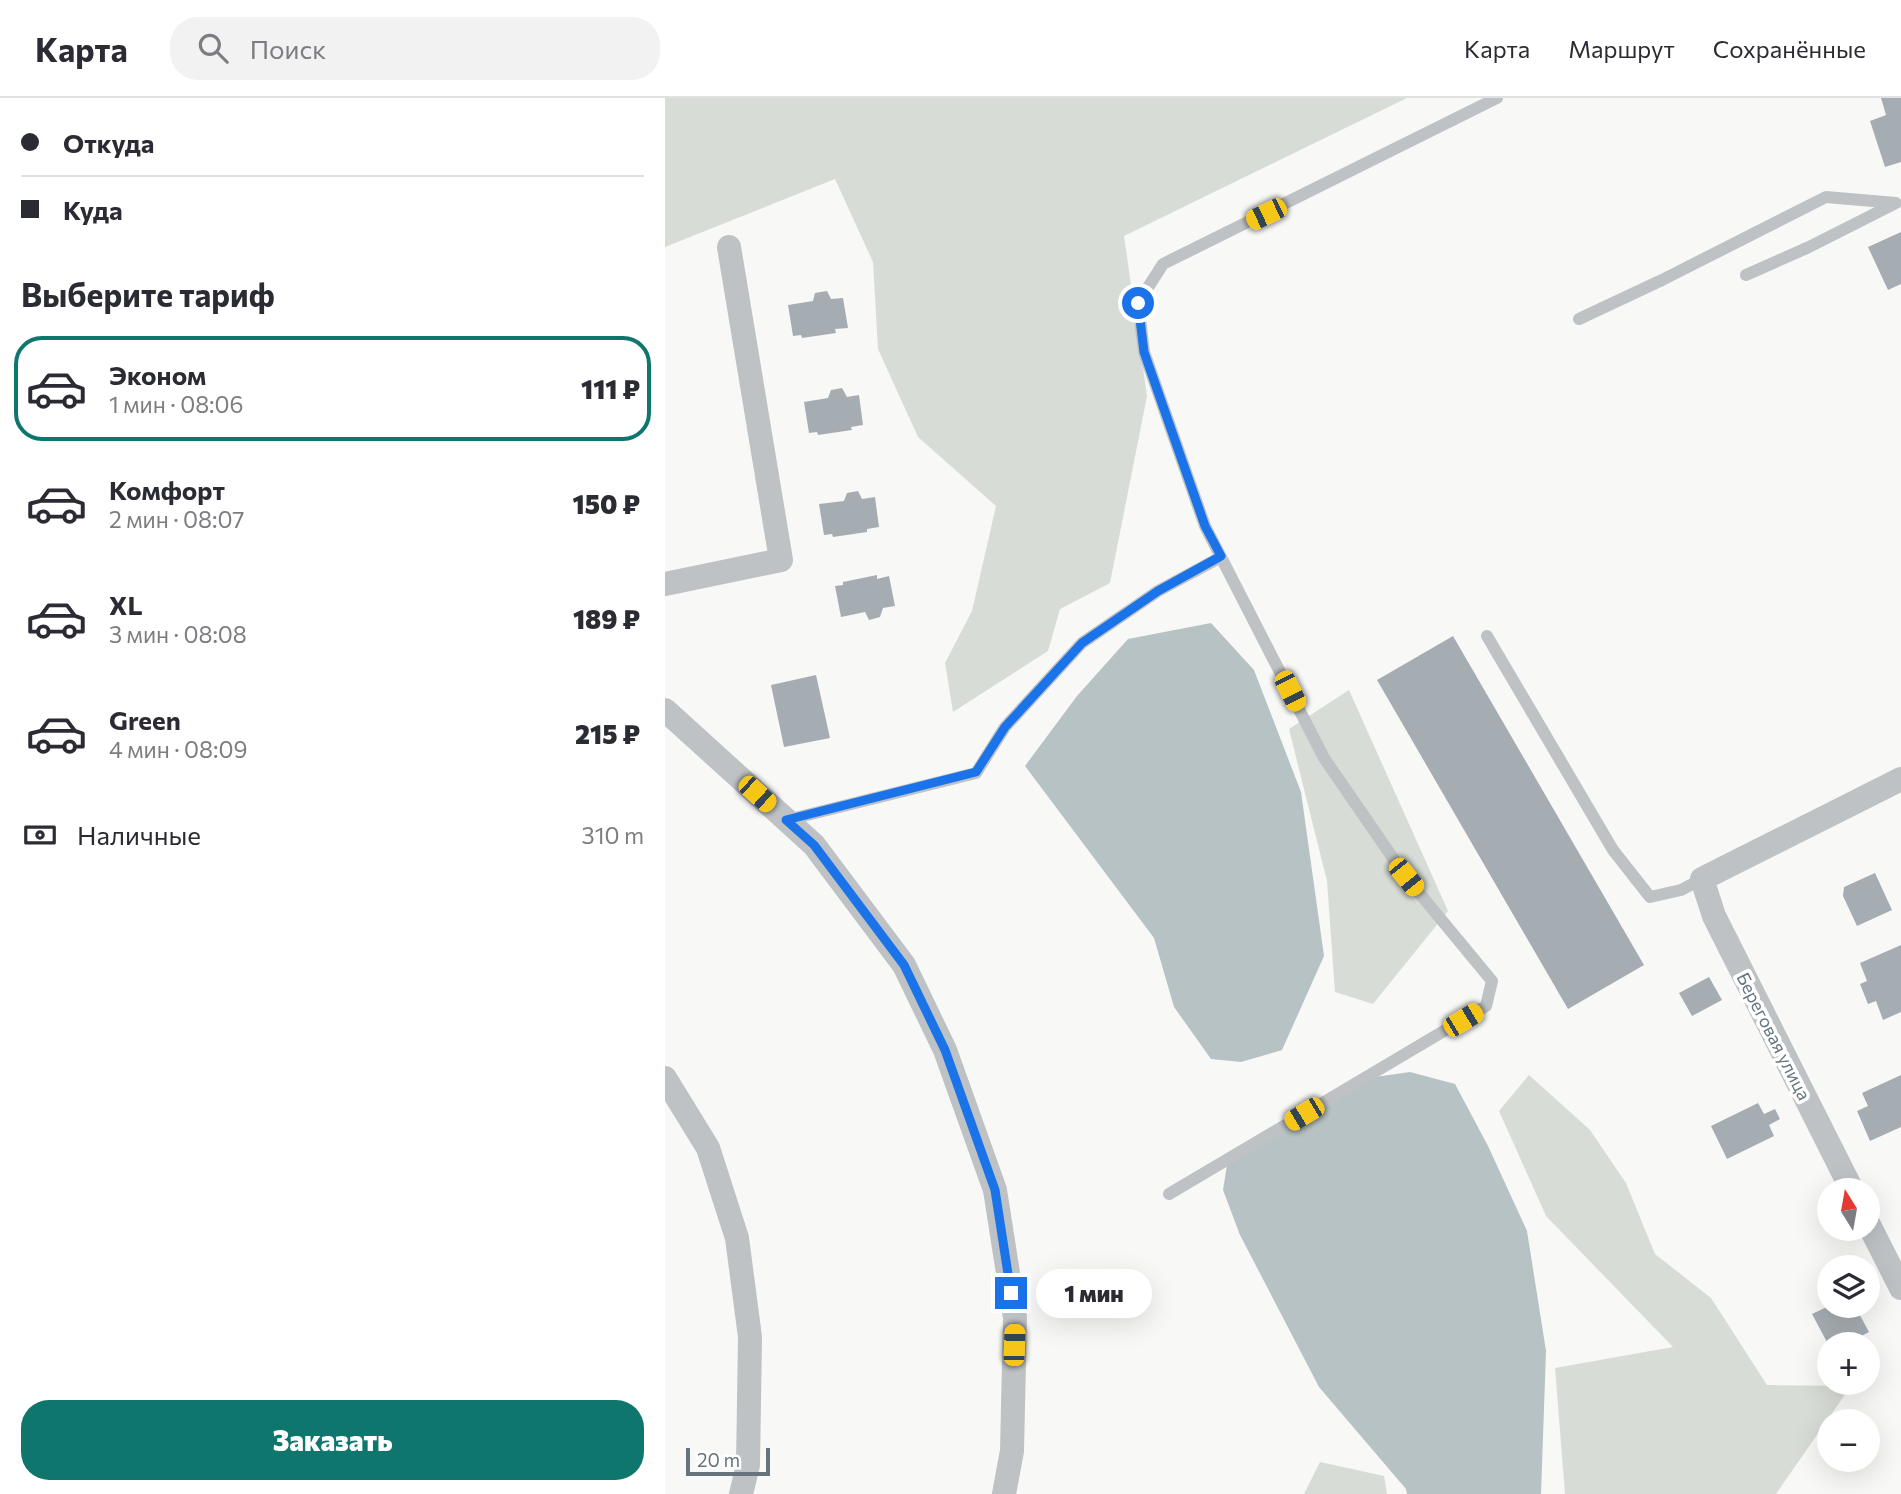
<!DOCTYPE html>
<html lang="ru">
<head>
<meta charset="utf-8">
<style>
  :root { --surface:#fff; --page:#f2f2f3; --text:#2b2b33; --muted:#7c7c81; --line:#e1e1e2; --accent:#0f766e }
  body { margin:0; font-family:Commissioner,sans-serif; background:var(--page); color:var(--text); height:100vh; display:flex; flex-direction:column; font-size:26px; white-space:nowrap }
  * { box-sizing:border-box; margin:0 }
  p { font-size:23px; color:var(--muted) }
  .icon { flex:none; width:38px; height:38px; fill:none; stroke:currentColor; stroke-width:2; stroke-linecap:round; stroke-linejoin:round }
  .map { position:relative; flex:1; overflow:hidden }
  .side { display:flex; flex-direction:column; background:var(--surface); width:665px }
  .side>* { flex:none }
  .top-card { display:grid; align-content:center; height:154px; padding:0 21px; background:var(--surface) }
  .needle { width:46px; rotate:349deg }
  .tools { position:absolute; left:1152px; top:1080px; display:grid; gap:14px }
  .tools a { display:grid; place-items:center; width:63px; height:63px; border-radius:50%; background:var(--surface); box-shadow:0 7px 28px #0002; font-size:35px }
  .scale { position:absolute; left:21px; bottom:18px; width:84px; box-sizing:border-box; padding-left:7px; border:4px solid #66757d; border-top:0; font-size:19px; line-height:24px; white-space:nowrap; color:#66757d; -webkit-text-stroke:5px #fff; paint-order:stroke }
  .end { position:absolute; width:32px; height:32px; margin:-16px; border:9px solid #1a73e8; background:#fff; box-shadow:0 0 0 4px #fff }
  .from { border-radius:50% }
  .bubble { position:absolute; height:49px; border-radius:24px; background:var(--surface); box-shadow:0 7px 28px #0002; font-size:23px; font-weight:800; line-height:49px; text-align:center }
  .car { position:absolute; width:21px; height:42px; margin:-21px -10px; border-radius:9px; box-shadow:0 0 5px 2px #0007; background:linear-gradient(#f5c518 24%,#345 0 40%,#f5c518 0 76%,#345 0 86%,#f5c518 0) }
  .top-card b { display:flex; align-items:center; gap:24px; height:66px; font-size:26px }
  .top-card b+b { border-top:2px solid var(--line) }
  .top-card i { width:18px; height:18px; background:var(--text) }
  ul { padding:0; list-style:none }
  li { display:flex; align-items:center; gap:21px; height:105px; margin:0 14px 10px; padding:0 7px; border:4px solid transparent; border-radius:28px }
  li div { flex:1 }
  li b { display:block; font-size:26px }
  li em { font-style:normal; font-weight:800 }
  li.current { border-color:var(--accent) }
  li>.icon { width:63px; height:63px; stroke-width:1.5 }
  h2 { padding:0 21px; font-size:32px; line-height:84px }
  .pay { display:flex; align-items:center; gap:18px; height:77px; padding:0 21px; font-size:26px }
  .pay p { margin-inline-start:auto }
  .cta { display:flex; gap:14px; margin-top:auto; padding:14px 21px }
  .cta a { flex:1; height:80px; border-radius:28px; background:var(--accent); color:#fff; font-size:28px; font-weight:800; line-height:80px; text-align:center }
  header { display:flex; align-items:center; gap:42px; box-sizing:border-box; height:98px; padding:0 35px; background:var(--surface); border-bottom:2px solid var(--line) }
  header strong { font-size:33px }
  nav { display:flex; gap:38px; margin-inline-start:auto; font-size:24px }
  .search { width:490px; height:63px; background:var(--page); display:flex; align-items:center; gap:18px; box-sizing:border-box; padding:0 24px; border-radius:28px; color:var(--muted); font-size:26px }
  main { display:flex; flex:1; min-height:0 }
  .map>svg:first-child { display:block }
  .green { fill:#d8dcd6 }
  .water { fill:#b7c2c5 }
  .building { fill:#a6adb2 }
  .lines { fill:none; stroke-linecap:round; stroke-linejoin:round }
  .lane { stroke:#bec2c5; stroke-width:12 }
  .street { stroke:#bec2c5; stroke-width:24 }
  .route { stroke:#1a73e8; stroke-width:9 }
  .labels { text-anchor:middle; dominant-baseline:central; stroke-width:7; stroke-linejoin:round; paint-order:stroke }
  .street-label { font-size:18px; fill:#66757d; stroke:#fff }
</style>
</head>
<body>
<header>
<strong>Карта</strong>
<div class="search"><svg class="icon" aria-label="search" viewBox="0 0 24 24"><circle cx="10" cy="10" r="6"/><path d="M15 15l6 6"/></svg>Поиск</div>
<nav><a>Карта</a><a>Маршрут</a><a>Сохранённые</a></nav>
</header>
<main>
<section class="side">
<div class="top-card">
<b><i class="from"></i>Откуда</b>
<b><i></i>Куда</b>
</div>
<h2>Выберите тариф</h2>
<ul>
<li class="current"><svg class="icon" aria-label="car" viewBox="0 0 24 24"><path d="M5 17H2v-5l4-1 3-4h7l3 4 3 1v5h-3M9 17h6M6 11h13"/><circle cx="7" cy="17" r="2"/><circle cx="17" cy="17" r="2"/></svg><div><b>Эконом</b><p>1 мин · 08:06</p></div><em>111 ₽</em></li>
<li><svg class="icon" aria-label="car" viewBox="0 0 24 24"><path d="M5 17H2v-5l4-1 3-4h7l3 4 3 1v5h-3M9 17h6M6 11h13"/><circle cx="7" cy="17" r="2"/><circle cx="17" cy="17" r="2"/></svg><div><b>Комфорт</b><p>2 мин · 08:07</p></div><em>150 ₽</em></li>
<li><svg class="icon" aria-label="car" viewBox="0 0 24 24"><path d="M5 17H2v-5l4-1 3-4h7l3 4 3 1v5h-3M9 17h6M6 11h13"/><circle cx="7" cy="17" r="2"/><circle cx="17" cy="17" r="2"/></svg><div><b>XL</b><p>3 мин · 08:08</p></div><em>189 ₽</em></li>
<li><svg class="icon" aria-label="car" viewBox="0 0 24 24"><path d="M5 17H2v-5l4-1 3-4h7l3 4 3 1v5h-3M9 17h6M6 11h13"/><circle cx="7" cy="17" r="2"/><circle cx="17" cy="17" r="2"/></svg><div><b>Green</b><p>4 мин · 08:09</p></div><em>215 ₽</em></li>
</ul>
<div class="pay"><svg class="icon" aria-label="cash" viewBox="0 0 24 24"><path d="M3 7h18v10H3z"/><circle cx="12" cy="12" r="2"/></svg>Наличные<p>310 m</p></div>
<div class="cta"><a>Заказать</a></div>
</section>
<div class="map">
<svg width="1236" height="1396" viewBox="0 0 1236 1396">
  <rect width="100%" height="100%" fill="#f8f8f6"/>
  <path class="green" d="M0,0H742L459,138L482,298L445,485L395,511L383,553L288,614L280,565L307,513L331,408L253,339L213,251L208,164L170,81L0,149Z
    M684,592L783,813L708,906L670,894L662,783L624,631Z
    M864,977L925,1032L961,1085L990,1156L1046,1200L1102,1287L1186,1288L1111,1396H900L890,1270L1008,1249L881,1118L834,1013Z
    M655,1364L719,1378L722,1396H639Z"/>
  <path class="water" d="M546,525L589,572L636,694L659,858L617,952L576,964L546,961L509,909L489,840L360,668L412,598L463,541Z
    M745,974L790,986L823,1048L862,1133L881,1253L876,1396H742L741,1391L654,1289L575,1137L558,1092L562,1067L696,981Z"/>
  <path class="building" d="M1216,0H1236V64L1220,69L1205,23L1221,17Z
    M1236,134V186L1223,192L1203,149Z
    M162,193L166,201L178,200L183,230L170,231L171,235L137,240L136,237L128,238L123,207L148,203L150,195Z
    M177,290L182,299L194,297L198,327L186,329L187,332L153,337L152,334L144,335L139,304L163,300L166,292Z
    M193,393L197,401L210,399L214,429L202,431V434L168,439L167,436L159,437L154,406L179,403L182,395Z
    M212,477V481L224,478L230,508L218,510L215,519L204,522L200,514L176,519L170,488L178,487V484Z
    M788,538L979,867L903,911L712,582Z
    M151,577L165,640L119,649L106,587Z
    M1210,775L1227,812L1192,828L1178,798L1179,789Z
    M1236,847V914L1218,922L1211,903L1203,906L1195,886L1202,883L1195,865Z
    M1044,879L1057,902L1027,918L1014,895Z
    M1236,977V1029L1205,1043L1192,1013L1203,1008L1197,995Z
    M1093,1005L1099,1016L1110,1011L1115,1021L1104,1027L1109,1038L1062,1061L1046,1028Z
    M1164,1208H1190L1204,1234L1181,1246H1163L1147,1216Z"/>
  <g class="lines">
    <path class="lane" d="M1081,177L1144,149L1229,106
      M914,221L997,182L1161,99L1231,105
      M822,538L948,752L985,799L1016,792L1037,781
      M122,722L311,675L340,629L417,545L493,493L556,459
      M504,1096L821,908L827,883L741,779L659,660L540,428L479,254L473,205L498,166L832,0"/>
    <path class="street" d="M0,486L116,462L64,149
      M0,612L149,747L239,867L280,952L330,1092L350,1220L347,1353L339,1396
      M0,980L43,1050L72,1140L85,1239L83,1367L76,1396
      M1187,1092L1049,818L1037,781L1236,681
      M1202,1123L1236,1190"/>
  </g>
  <g class="lines">
    <path class="route" d="M346,1195L330,1092L280,952L239,867L149,747L121,722L311,674L340,629L417,545L493,493L556,458L540,428L479,254L473,205"/>
  </g>
  <g class="labels">
    <g class="street-label">
      <text transform="translate(1109 938) rotate(63)">Береговая улица</text>
    </g>
  </g>
</svg>
<div class="tools">
<a><svg class="needle" viewBox="-14 -14 28 28"><path d="M0-13l5 13h-10z" fill="#e53935"/><path d="M0 13l5-13h-10z" fill="#7c7c81"/></svg></a>
<a><svg class="icon" aria-label="layers" viewBox="0 0 24 24"><path d="M12 4l9 5-9 5-9-5zM3 14l9 5 9-5"/></svg></a>
<a>+</a>
<a>−</a>
</div>
<div class="scale">20 m</div>
<i class="end from" style="left:473px;top:205px"></i>
<i class="end" style="left:346px;top:1195px"></i>
<div class="bubble" style="left:371px;top:1171px;width:116px">1 мин</div>
<i class="car" style="left:601px;top:116px;rotate:244deg"></i>
<i class="car" style="left:625px;top:593px;rotate:153deg"></i>
<i class="car" style="left:92px;top:696px;rotate:132deg"></i>
<i class="car" style="left:741px;top:779px;rotate:141deg"></i>
<i class="car" style="left:798px;top:922px;rotate:59deg"></i>
<i class="car" style="left:639px;top:1016px;rotate:239deg"></i>
<i class="car" style="left:349px;top:1247px;rotate:2deg"></i>
</div>
</main>
</body>
</html>
